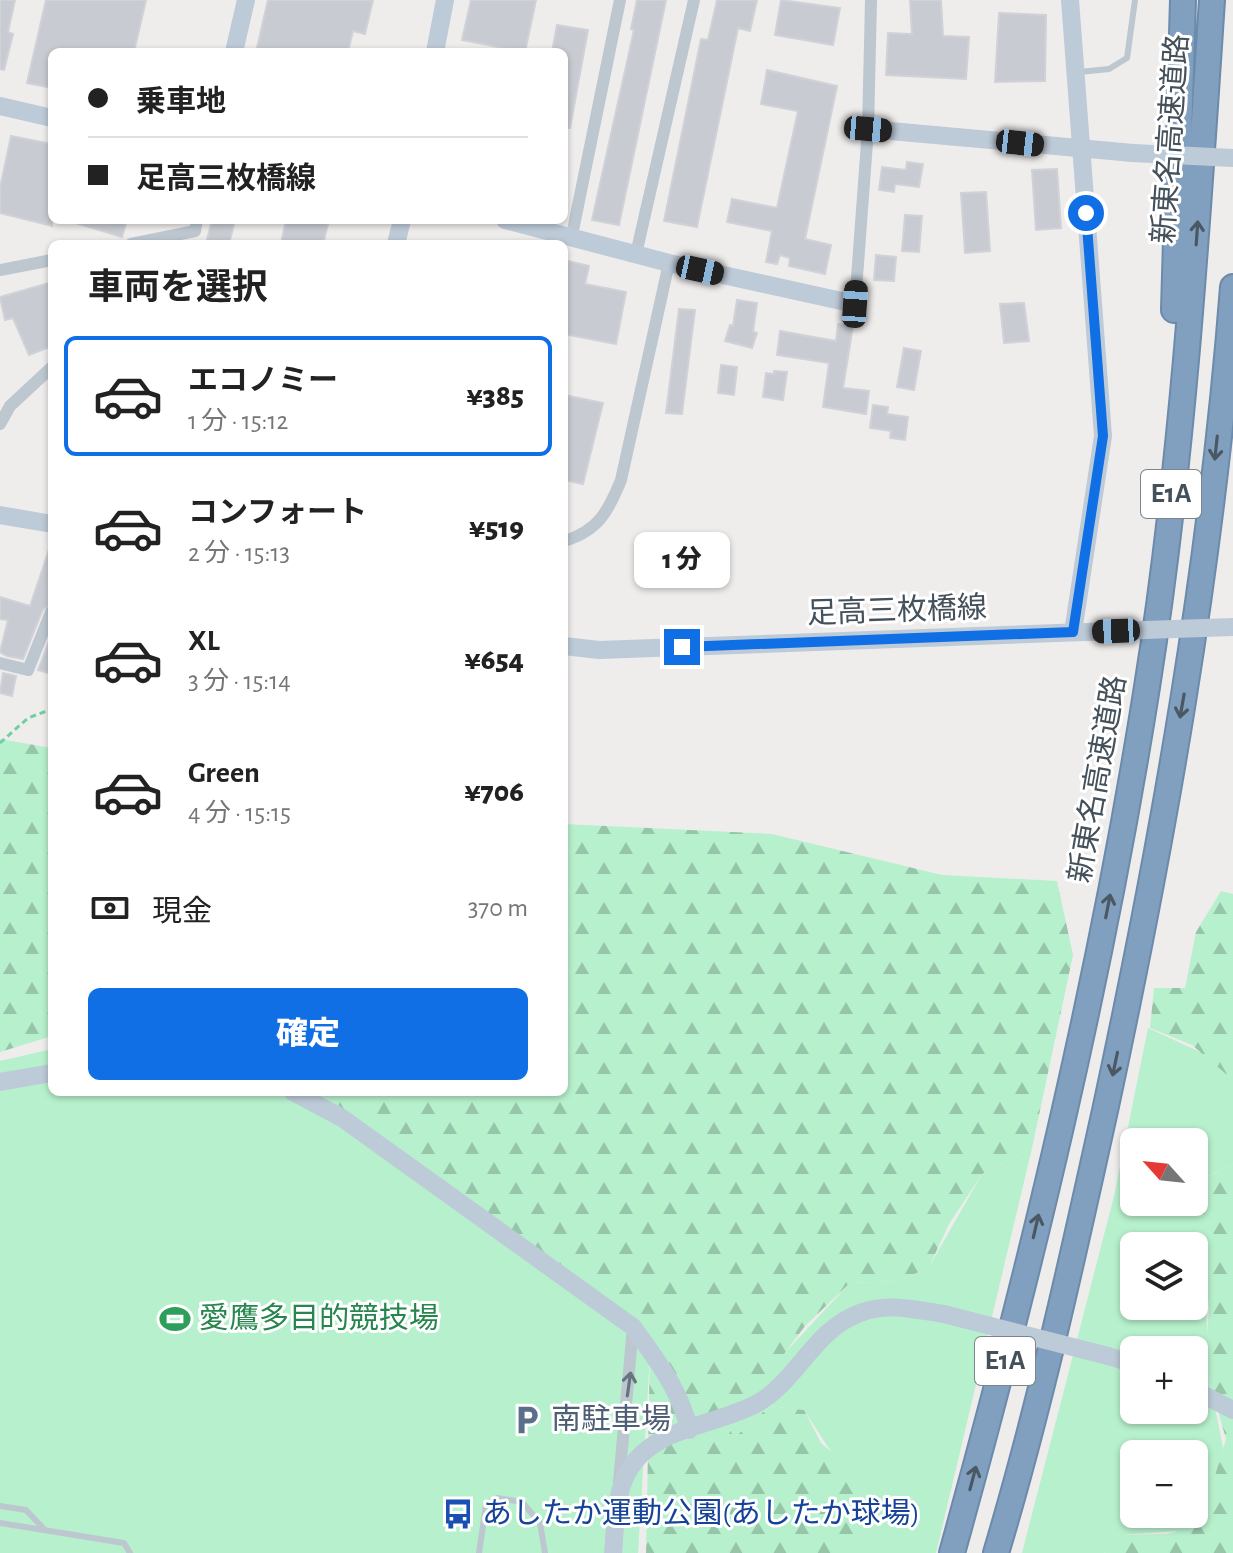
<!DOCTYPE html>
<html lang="ja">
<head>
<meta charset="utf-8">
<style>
  :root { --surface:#fff; --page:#f2f2f2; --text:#222; --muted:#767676; --line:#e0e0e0; --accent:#106fe5 }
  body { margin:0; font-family:"Alegreya Sans","Noto Sans JP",sans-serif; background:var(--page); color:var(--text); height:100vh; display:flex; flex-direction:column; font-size:30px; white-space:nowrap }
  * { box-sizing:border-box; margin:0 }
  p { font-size:26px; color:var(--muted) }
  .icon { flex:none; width:44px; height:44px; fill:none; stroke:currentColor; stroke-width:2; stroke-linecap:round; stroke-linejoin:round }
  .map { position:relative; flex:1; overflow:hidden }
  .panel { position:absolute; left:48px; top:240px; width:520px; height:856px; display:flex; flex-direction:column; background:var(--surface); border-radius:12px; box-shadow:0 2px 6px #0004 }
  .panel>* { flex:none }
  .top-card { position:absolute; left:48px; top:48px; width:520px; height:176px; border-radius:12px; box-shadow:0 2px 6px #0004; display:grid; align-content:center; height:176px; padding:0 40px; background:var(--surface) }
  .needle { width:52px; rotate:297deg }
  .fabs { position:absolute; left:1120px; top:1128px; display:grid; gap:16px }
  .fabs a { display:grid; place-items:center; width:88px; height:88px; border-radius:12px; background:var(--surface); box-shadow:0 2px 6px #0004; font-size:40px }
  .end { position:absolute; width:36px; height:36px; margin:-18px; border:10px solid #106fe5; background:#fff; box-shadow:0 0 0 4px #fff }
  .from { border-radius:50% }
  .bubble { position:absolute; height:56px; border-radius:12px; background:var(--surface); box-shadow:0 2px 6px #0004; font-size:26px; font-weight:800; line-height:56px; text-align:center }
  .car { position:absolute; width:24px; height:48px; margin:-24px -12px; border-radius:10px; box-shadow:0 0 6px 2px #0007; background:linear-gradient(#222 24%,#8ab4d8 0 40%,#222 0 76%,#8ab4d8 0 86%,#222 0) }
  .top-card b { display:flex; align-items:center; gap:28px; height:76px; font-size:30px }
  .top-card b+b { border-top:2px solid var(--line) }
  .top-card i { width:20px; height:20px; background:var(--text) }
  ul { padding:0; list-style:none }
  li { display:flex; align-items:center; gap:24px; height:120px; margin:0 16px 12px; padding:0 24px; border:4px solid transparent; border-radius:12px }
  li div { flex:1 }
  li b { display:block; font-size:30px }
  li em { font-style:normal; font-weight:800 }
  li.current { border-color:var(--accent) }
  li>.icon { width:72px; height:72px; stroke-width:1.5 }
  h2 { padding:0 40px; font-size:36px; line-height:96px }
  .pay { display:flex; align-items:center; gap:20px; height:88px; padding:0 40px; font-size:30px }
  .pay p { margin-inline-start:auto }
  .cta { display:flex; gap:16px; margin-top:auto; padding:16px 40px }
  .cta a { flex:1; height:92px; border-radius:12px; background:var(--accent); color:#fff; font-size:32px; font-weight:800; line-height:92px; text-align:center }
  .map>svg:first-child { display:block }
  .green { fill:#b7f0cc; fill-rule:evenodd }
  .forest { fill:url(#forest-firs) }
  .building { fill:#c8cbd1; stroke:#d0d2d8; stroke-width:2 }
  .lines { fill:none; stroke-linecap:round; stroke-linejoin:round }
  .highway-casing { stroke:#6c8aaa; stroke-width:28 }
  .path { stroke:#6dd09e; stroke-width:3; stroke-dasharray:6 4; stroke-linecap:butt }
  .lane { stroke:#bcc7d0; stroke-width:6 }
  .street { stroke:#bcc7d0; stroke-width:12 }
  .secondary { stroke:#bdcad7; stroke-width:18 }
  .highway { stroke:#819fbe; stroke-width:24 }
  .secondary-bridge { stroke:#bdcad7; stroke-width:18 }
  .oneway { stroke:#4a5864 }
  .oneway2 { stroke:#68747d }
  .route { stroke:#106fe5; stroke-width:10 }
  .labels { text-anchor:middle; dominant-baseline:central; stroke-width:6; stroke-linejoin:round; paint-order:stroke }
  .shield { fill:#fff; stroke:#7c848c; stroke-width:2 }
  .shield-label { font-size:28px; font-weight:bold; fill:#44505a }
  .street-label { font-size:30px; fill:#44505a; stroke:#fff }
  .leisure-label { font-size:30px; fill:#27864d; stroke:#fff; text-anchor:start }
  .service-label { font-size:30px; fill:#4e5e75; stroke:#fff; text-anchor:start }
  .transit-label { font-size:30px; fill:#164399; stroke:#fff; text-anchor:start }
</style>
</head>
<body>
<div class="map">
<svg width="1233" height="1553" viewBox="0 0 1233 1553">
  <defs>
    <pattern id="forest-firs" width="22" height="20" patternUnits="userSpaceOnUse" patternTransform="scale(2)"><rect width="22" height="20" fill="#b7f0cc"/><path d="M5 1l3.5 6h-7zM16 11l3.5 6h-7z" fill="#96c5a9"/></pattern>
  </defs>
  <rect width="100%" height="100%" fill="#efecec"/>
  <path class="green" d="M1148,1028L1200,1052L1233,1074V1164L1207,1177L1204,1253L1209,1378L1223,1448L1205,1529L1123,1535L1104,1553H1022L1114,1196ZM1134,1142H1194V1202H1134ZM1134,1246H1194V1306H1134ZM1134,1350H1194V1410H1134ZM1134,1454H1194V1514H1134Z
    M52,1049V1092H336L592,1289L650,1356L638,1553H0V1061Z
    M1032,1148L936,1553H850L867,1492L830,1450L804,1410L770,1406L734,1438L719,1408L752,1388L850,1283L900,1281L929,1267L982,1174Z"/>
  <path class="forest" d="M0,739L52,748V1036L0,1052Z
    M564,824L772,834L942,875L1057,881L1073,955L1032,1148L982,1174L949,1224L929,1267L900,1281L850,1283L805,1326L763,1382L720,1408L734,1438L770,1406L804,1410L821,1443L848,1466L867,1492L851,1553H646L650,1350L338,1105L309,1092H564Z
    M1221,891L1233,894V1080L1192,1045L1150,1028L1154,988H1185L1196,932Z
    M1233,1164V1553H1104L1123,1535L1167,1534L1194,1527L1205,1509L1226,1439L1205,1364L1209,1308L1194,1184Z"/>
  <path class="building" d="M0,0H15L8,32L13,34L4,70L0,69Z
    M46,0H146L134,52H52V88L27,83Z
    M268,0H373L365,34L353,31L348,52H256Z
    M471,0H536L525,52L462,40Z
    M637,0H666L619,225L592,220L634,30L631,29Z
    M717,0H757L750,31L738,28L697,227L664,221L701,39L708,40Z
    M781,0L840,8L833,45L775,35Z
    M910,0H941L943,36L969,37L966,79L886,75L888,33L912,34Z
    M999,13L1046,15L1045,81L995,82Z
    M557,25L588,30L570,128H564V52H552Z
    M767,70L837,86L805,239L831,245L825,274L789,266L790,258L780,255L777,264L766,262L772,231L727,222L732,199L777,208L798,111L761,104Z
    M11,136L52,144V226L0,213V188Z
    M907,162L923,164L919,187L895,184L894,192L879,190L882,167L906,170Z
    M1057,169L1061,228L1036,230L1032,170Z
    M986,192L990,251L965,253L961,193Z
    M905,215L922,216L919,252L902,251Z
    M77,220H127L122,237L76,223Z
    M212,220H235L229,244H206Z
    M286,220H329L323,244H281Z
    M876,255L896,257L894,281L874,280Z
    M564,260L589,266L585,284L626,292L616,344L564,334Z
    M52,282V346L29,355L13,318L5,320L0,297Z
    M737,300L757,303L753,332L757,333L752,348L725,341L730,325L733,326Z
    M1024,303L1029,341L1004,343L1000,304Z
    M679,309L695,310L682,414L666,413Z
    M838,324L853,326L843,388L869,391L866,414L823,407L829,363L777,355L780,331L836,341Z
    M904,348L921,351L914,390L897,387Z
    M721,365L737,367L734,395L718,393Z
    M774,371L787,372L783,400L763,397L766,373L774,374Z
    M564,395L603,403L583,484L564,480Z
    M873,405L888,407L887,414L908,417L905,440L890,438L891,431L870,428Z
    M50,547L52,603L43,609L23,659L7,656L0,652L8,620L0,619V597L30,606Z
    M52,634V674L38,670Z
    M3,673L16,676L12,696L0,693Z"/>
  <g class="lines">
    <g class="highway-casing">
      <path id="highway" d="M1174,310L1183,0
        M952,1553C1031,1268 1101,979 1147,687C1183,460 1197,229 1212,0
        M996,1553C1040,1406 1073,1256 1106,1106C1164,836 1212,563 1233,287"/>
    </g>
    <path class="path" d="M0,743L28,718L52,709"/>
    <path class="lane" d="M1079,72L1109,69L1127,58L1135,0
      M0,1506L26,1510L44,1529
      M0,1523L124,1543L130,1553
      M479,1553L486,1505L497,1498L522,1502L540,1523L545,1553"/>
    <path class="street" d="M572,235L620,0
      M131,244L195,231L197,220
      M636,254L694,0
      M0,270L52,260
      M855,304L868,129L871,0
      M0,424L10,406L52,367
      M564,541C598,531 608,512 621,480L669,263
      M0,663L28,670L51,612
      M619,1482L633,1327"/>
    <path class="secondary" d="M1070,0L1103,436L1073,632
      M234,52L246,0
      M435,52L445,0
      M0,106L52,118
      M868,129L1133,153
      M505,220L669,263L855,304
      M396,244L402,220
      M0,515L52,524
      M564,646L599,650L1085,632
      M0,1082L52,1073
      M293,1092L342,1118L633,1327C656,1359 681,1391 689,1430
      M1108,1356L1134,1364
      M1194,1390L1233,1410
      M613,1553C616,1521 614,1486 636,1460C664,1427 718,1424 756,1404C798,1381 813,1330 860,1313C888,1302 916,1310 944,1314"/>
    <use href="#highway" class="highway"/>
    <path class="secondary-bridge" d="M1133,153L1233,158
      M1087,632L1233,627
      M944,1314L1108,1356"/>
  </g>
  <defs><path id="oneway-shaft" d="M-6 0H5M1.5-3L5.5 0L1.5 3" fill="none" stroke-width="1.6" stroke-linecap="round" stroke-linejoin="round" transform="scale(2)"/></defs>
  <g class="oneway">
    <use href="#oneway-shaft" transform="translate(1197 233) rotate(-86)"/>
    <use href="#oneway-shaft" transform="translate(1216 448) rotate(96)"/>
    <use href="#oneway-shaft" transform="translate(1182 706) rotate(100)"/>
    <use href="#oneway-shaft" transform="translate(1108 906) rotate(-79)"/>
    <use href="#oneway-shaft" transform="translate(1115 1064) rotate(102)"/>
    <use href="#oneway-shaft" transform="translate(1036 1226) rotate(-77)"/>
    <use href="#oneway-shaft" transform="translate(973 1478) rotate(-75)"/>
  </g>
  <use class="oneway2" href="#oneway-shaft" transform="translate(629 1384) rotate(-82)"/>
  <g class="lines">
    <path class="route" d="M682,647L1073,632L1103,436L1086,213"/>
  </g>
  <defs>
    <g id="stadium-bare" transform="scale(2.4)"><path d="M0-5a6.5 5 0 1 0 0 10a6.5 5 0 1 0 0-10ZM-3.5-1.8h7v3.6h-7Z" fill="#2e9e5b" stroke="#fff" stroke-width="2.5" paint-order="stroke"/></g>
    <g id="parking-bare" transform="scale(2.4)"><path d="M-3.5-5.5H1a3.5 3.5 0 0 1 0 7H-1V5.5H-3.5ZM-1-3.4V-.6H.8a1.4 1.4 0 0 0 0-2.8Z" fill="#5c6f8a" stroke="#fff" stroke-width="2.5" paint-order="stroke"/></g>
    <g id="bus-bare" transform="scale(2.4)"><path d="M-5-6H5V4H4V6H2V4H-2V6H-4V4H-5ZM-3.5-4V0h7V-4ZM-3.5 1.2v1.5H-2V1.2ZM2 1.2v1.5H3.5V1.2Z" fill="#1a4fb4" stroke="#fff" stroke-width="2.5" paint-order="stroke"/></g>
  </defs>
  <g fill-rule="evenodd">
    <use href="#stadium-bare" x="175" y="1319"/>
    <use href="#parking-bare" x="527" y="1420"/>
    <use href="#bus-bare" x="458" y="1514"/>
  </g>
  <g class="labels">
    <g class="shield">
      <rect x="1141" y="470" width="60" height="48" rx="6"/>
      <rect x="975" y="1337" width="60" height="48" rx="6"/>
    </g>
    <g class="shield-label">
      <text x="1171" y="494">E1A</text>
      <text x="1005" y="1361">E1A</text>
    </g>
    <g class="street-label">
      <text transform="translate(1171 139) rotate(-86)">新東名高速道路</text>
      <text transform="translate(897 611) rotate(-2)">足高三枚橋線</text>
      <text transform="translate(1098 779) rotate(-80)">新東名高速道路</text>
    </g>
    <g class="leisure-label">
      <text x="199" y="1319">愛鷹多目的競技場</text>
    </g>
    <g class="service-label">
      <text x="551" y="1420">南駐車場</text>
    </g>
    <g class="transit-label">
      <text x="482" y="1514">あしたか運動公園(あしたか球場)</text>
    </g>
  </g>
</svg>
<div class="fabs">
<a><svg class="needle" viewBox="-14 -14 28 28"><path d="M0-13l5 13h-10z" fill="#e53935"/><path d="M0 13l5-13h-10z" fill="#767676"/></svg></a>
<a><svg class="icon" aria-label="layers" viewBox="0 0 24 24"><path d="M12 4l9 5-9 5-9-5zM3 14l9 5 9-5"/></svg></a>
<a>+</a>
<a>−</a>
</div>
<i class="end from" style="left:1086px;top:213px"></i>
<i class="end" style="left:682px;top:647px"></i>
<div class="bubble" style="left:634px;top:532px;width:96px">1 分</div>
<i class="car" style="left:868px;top:129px;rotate:95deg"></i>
<i class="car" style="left:1020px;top:143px;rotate:96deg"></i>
<i class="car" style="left:700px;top:270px;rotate:102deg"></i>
<i class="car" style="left:855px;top:304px;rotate:4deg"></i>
<i class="car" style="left:1116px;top:631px;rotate:268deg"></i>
<div class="top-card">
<b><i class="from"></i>乗車地</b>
<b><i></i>足高三枚橋線</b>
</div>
<section class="panel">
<h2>車両を選択</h2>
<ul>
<li class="current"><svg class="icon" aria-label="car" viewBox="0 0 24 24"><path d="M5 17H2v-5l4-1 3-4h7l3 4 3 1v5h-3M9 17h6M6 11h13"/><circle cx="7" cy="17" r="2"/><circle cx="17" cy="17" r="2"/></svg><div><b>エコノミー</b><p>1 分 · 15:12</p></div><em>¥385</em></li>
<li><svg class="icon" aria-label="car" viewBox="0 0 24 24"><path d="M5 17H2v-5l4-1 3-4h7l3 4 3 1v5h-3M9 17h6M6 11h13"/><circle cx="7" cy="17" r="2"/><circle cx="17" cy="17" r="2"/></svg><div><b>コンフォート</b><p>2 分 · 15:13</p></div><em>¥519</em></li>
<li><svg class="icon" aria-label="car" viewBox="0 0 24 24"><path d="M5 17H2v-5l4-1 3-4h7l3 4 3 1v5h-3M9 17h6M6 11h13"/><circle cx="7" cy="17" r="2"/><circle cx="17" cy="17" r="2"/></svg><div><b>XL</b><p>3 分 · 15:14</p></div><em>¥654</em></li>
<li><svg class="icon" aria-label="car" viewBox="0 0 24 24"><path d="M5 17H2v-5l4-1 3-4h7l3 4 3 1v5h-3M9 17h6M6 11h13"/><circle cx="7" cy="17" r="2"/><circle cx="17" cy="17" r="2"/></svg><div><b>Green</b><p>4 分 · 15:15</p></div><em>¥706</em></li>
</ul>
<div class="pay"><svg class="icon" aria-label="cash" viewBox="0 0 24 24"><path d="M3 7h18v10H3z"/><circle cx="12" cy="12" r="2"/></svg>現金<p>370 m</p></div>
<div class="cta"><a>確定</a></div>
</section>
</div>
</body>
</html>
